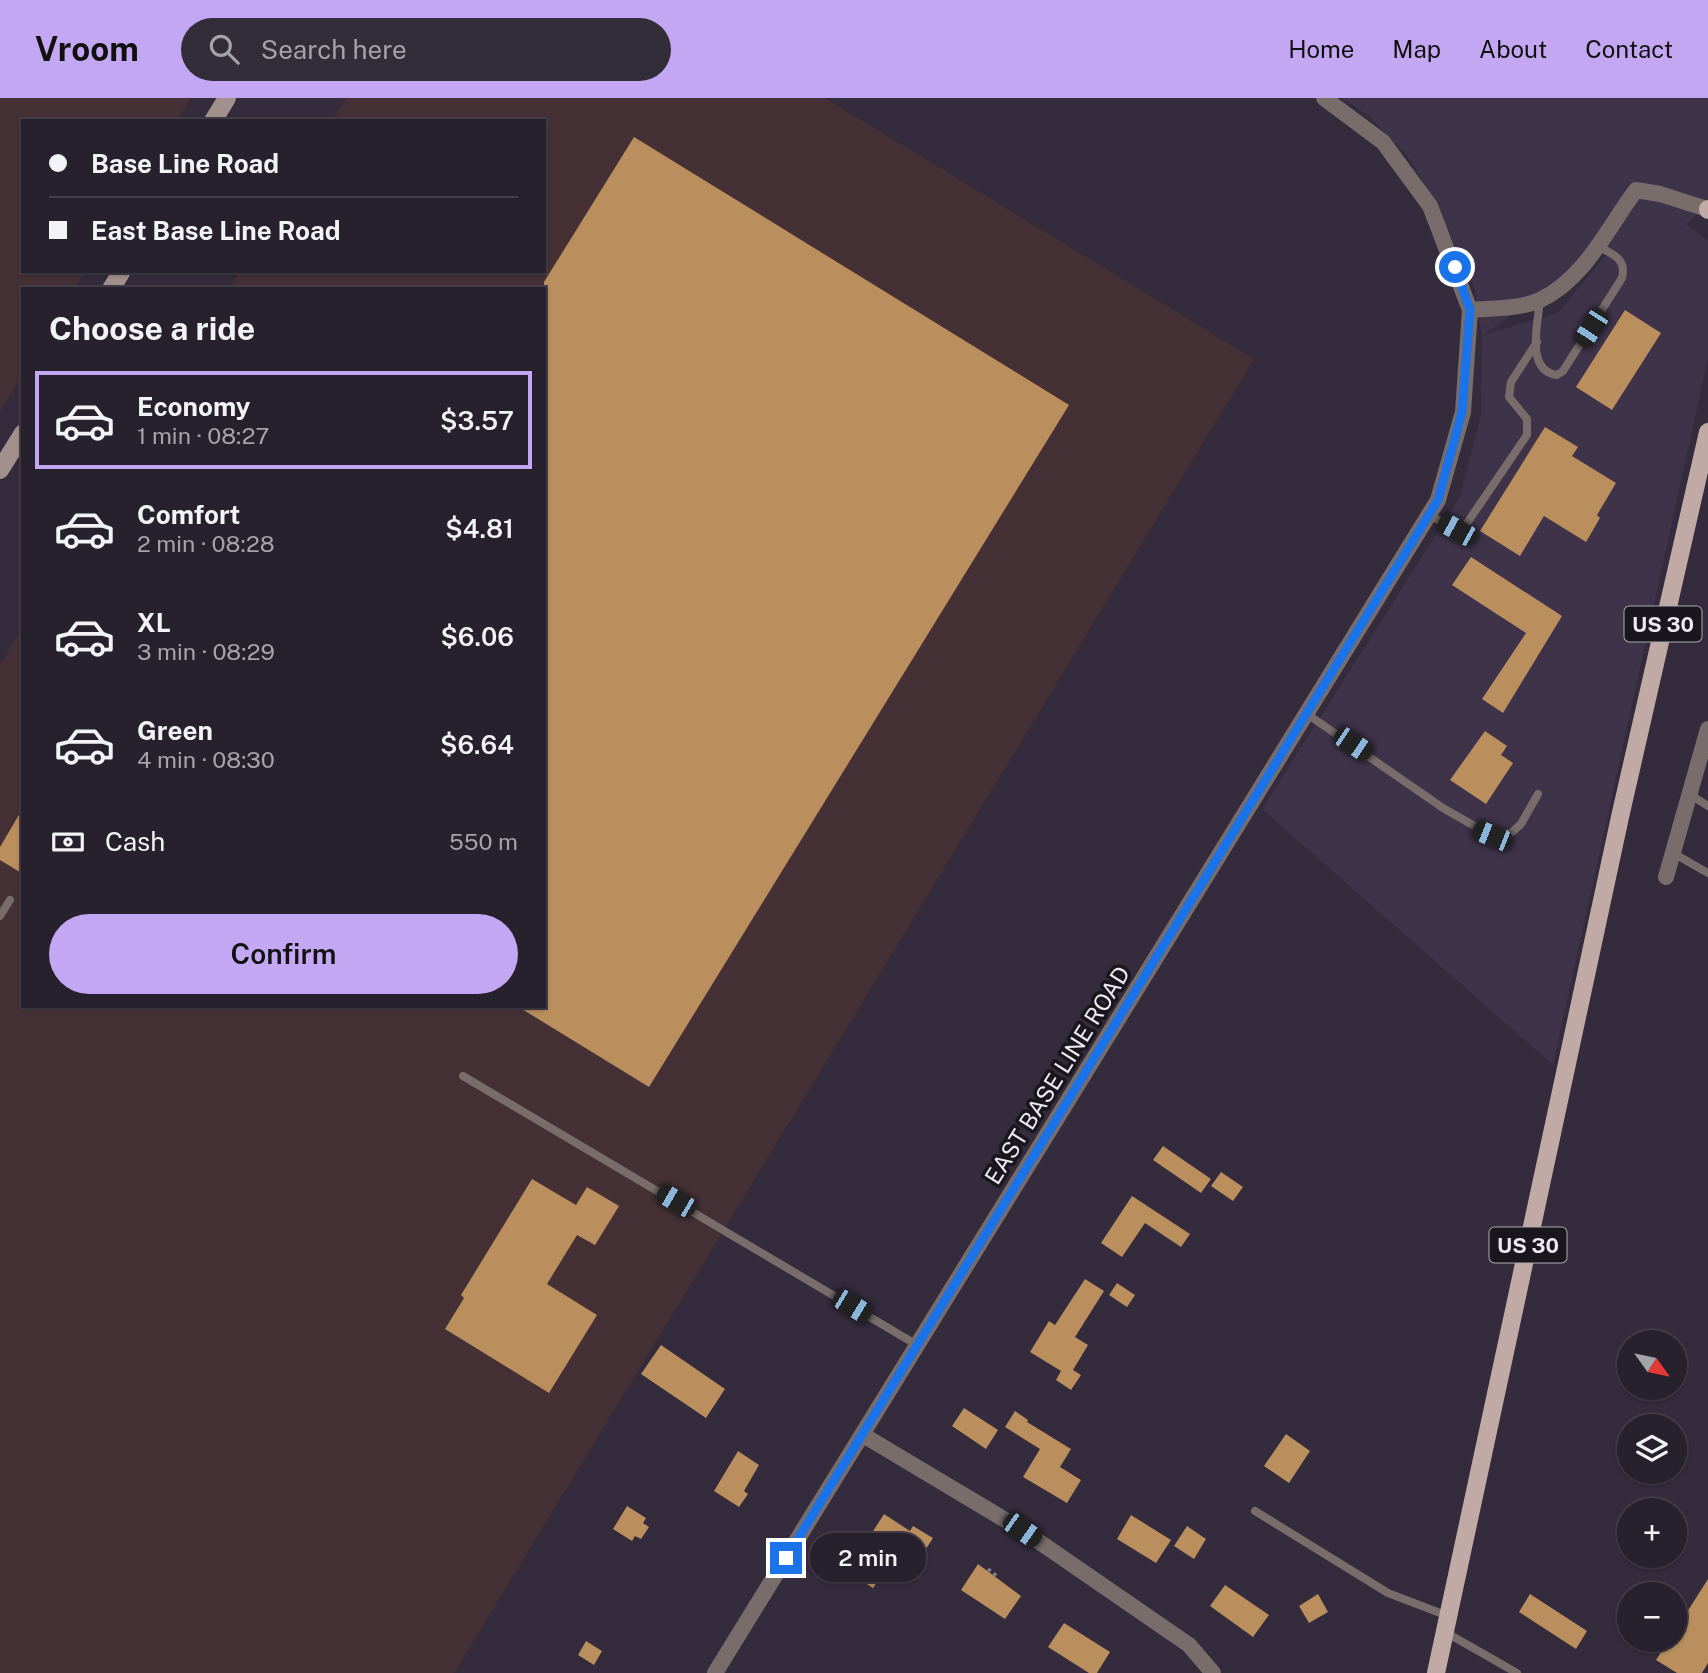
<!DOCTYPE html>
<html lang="en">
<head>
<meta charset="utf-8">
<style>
  :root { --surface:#27202d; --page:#332d39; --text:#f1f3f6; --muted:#a4a3aa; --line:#433e49; --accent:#c4a7f2 }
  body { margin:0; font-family:"Public Sans",sans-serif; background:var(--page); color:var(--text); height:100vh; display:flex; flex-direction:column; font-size:26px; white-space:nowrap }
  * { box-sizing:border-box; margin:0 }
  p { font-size:23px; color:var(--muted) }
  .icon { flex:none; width:38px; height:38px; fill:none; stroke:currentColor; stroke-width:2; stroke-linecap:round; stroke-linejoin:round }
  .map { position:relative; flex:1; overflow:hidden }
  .details { position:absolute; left:21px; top:189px; width:525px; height:721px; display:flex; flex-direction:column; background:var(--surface); border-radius:0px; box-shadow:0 2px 5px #0004,0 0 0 2px var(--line) }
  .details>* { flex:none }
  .guide { position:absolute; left:21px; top:21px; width:525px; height:154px; border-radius:0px; box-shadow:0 2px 5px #0004,0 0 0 2px var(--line); display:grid; align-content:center; height:154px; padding:0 28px; background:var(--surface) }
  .needle { width:46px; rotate:123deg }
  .fabs { position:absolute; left:1617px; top:1232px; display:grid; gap:14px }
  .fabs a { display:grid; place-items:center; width:70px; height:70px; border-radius:50%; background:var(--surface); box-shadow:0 2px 5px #0004,0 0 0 2px var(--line); font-size:35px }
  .end { position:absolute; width:32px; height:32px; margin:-16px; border:9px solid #1a73e8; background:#fff; box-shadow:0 0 0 4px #fff }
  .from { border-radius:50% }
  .bubble { position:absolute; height:49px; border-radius:24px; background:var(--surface); box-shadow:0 2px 5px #0004,0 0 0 2px var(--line); font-size:23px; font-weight:600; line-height:49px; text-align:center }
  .car { position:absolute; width:21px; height:42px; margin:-21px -10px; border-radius:9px; box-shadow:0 0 5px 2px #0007; background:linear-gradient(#222 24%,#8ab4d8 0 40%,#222 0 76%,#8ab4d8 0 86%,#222 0) }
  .guide b { display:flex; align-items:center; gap:24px; height:66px; font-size:26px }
  .guide b+b { border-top:2px solid var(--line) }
  .guide i { width:18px; height:18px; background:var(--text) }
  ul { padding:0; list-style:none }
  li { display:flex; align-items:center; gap:21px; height:98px; margin:0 14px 10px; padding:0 14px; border:4px solid transparent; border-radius:0px }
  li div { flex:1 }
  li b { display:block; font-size:26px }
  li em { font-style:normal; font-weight:600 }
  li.current { border-color:var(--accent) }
  li>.icon { width:63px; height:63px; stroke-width:1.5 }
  h2 { padding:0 28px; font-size:32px; line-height:84px }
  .pay { display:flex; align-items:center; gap:18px; height:77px; padding:0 28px; font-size:26px }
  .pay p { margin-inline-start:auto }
  .button { display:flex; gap:14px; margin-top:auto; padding:14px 28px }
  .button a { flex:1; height:80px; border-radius:42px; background:var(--accent); color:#111; font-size:28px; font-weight:600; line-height:80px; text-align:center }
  header { display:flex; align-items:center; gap:42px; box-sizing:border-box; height:98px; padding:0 35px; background:var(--accent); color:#111 }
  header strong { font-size:33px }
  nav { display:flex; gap:38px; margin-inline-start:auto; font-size:24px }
  .search { width:490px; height:63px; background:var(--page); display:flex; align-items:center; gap:18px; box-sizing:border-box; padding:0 24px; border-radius:38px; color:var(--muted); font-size:26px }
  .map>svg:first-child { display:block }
  .built { fill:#3f334a; fill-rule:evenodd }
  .industrial { fill:#453135 }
  .building { fill:#ba8e5d }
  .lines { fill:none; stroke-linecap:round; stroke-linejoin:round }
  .path { stroke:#827b89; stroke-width:3.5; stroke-dasharray:3.5 3.5; stroke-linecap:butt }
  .lane { stroke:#786d6b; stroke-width:8 }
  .street { stroke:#786d6b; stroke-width:16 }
  .secondary { stroke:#a1908c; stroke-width:18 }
  .primary { stroke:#c1aaa5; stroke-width:18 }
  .route { stroke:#1a73e8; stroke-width:9 }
  .labels { text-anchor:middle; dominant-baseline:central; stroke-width:7; stroke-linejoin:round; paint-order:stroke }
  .shield { fill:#19161d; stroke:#ada9b3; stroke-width:2 }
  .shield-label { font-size:21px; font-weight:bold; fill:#ede8f3 }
  .street-label { font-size:23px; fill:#ede8f3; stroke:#19161d }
</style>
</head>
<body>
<header>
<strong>Vroom</strong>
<div class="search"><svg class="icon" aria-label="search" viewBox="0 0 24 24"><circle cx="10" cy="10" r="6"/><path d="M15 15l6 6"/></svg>Search here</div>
<nav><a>Home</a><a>Map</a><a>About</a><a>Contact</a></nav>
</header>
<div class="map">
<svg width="1708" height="1575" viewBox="0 0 1708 1575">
  <rect width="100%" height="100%" fill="#342b3c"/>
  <path class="built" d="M1341,0H1708V106L1686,126L1708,143V260L1553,967L1262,711L1460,399L1481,317L1482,238L1475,192L1436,107L1409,60L1368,17ZM1612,149L1559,214L1484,237V236Z"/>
  <path class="industrial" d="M0,0H191L177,23H23V173H85L74,191H23V275L0,313Z
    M346,0H825L1254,261L454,1575H0V567L23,529V908H544V191H229L240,173H544V23H332Z"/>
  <path class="building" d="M634,39L1069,307L649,989L517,908H544V184Z
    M1625,212L1661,235L1612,312L1576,289Z
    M1545,329L1578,349L1572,358L1616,385L1597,417L1600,420L1586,444L1544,418L1520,458L1480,433Z
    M1471,459L1562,518L1503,615L1482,601L1526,535L1452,487Z
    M1485,633L1507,648L1501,657L1513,665L1486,706L1450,682Z
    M23,710V776L0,762V749Z
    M1163,1048L1211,1081L1201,1095L1153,1062Z
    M1221,1074L1243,1089L1233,1103L1211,1088Z
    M532,1081L576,1107L587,1089L619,1108L595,1147L577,1137L547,1186L597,1217L549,1295L445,1231L464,1200L461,1197Z
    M1132,1098L1190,1136L1181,1149L1145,1125L1122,1159L1101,1145Z
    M1085,1181L1104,1193L1075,1239L1088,1247L1073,1272L1081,1277L1071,1292L1056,1282L1061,1273L1030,1254L1049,1223L1055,1227Z
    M1117,1185L1135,1197L1127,1209L1109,1197Z
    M661,1247L725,1291L706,1320L641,1276Z
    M964,1310L998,1332L986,1351L952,1328Z
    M1015,1313L1028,1322L1027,1324L1071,1351L1060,1369L1081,1382L1067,1405L1023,1379L1040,1351L1005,1329Z
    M1286,1336L1310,1353L1289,1385L1264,1368Z
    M738,1353L759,1367L744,1393L748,1396L739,1409L714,1393Z
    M627,1408L646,1420L643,1425L649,1429L641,1441L635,1438L632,1443L613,1431Z
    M884,1416L910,1433L913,1428L933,1440L915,1468L896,1456L873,1490L853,1477L877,1443L870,1438Z
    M1131,1417L1171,1442L1156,1465L1117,1441Z
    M1187,1428L1206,1441L1194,1461L1174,1448Z
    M978,1466L1021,1498L1005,1521L961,1492Z
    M1708,1481V1565L1702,1575H1677L1656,1562L1669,1542H1675V1533Z
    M1225,1487L1269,1517L1253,1539L1210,1508Z
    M1318,1496L1328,1514L1309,1525L1299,1508Z
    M1530,1496L1587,1533L1576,1551L1519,1514Z
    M1064,1525L1110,1554L1097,1575H1089L1048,1549Z
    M586,1543L602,1553L594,1567L578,1557Z"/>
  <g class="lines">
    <path class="path" d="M988,1471L998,1479"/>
    <path class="lane" d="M1540,202C1538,225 1525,273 1557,277L1563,273L1622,180C1627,161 1613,156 1597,148
      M1429,417L1457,432L1463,431L1527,337V321L1509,299L1511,284L1537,244
      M1307,616L1443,710L1492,738L1511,735L1521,726L1538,696
      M1689,696L1708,708
      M1673,755L1708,775
      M0,818L10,802
      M463,978L917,1247
      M1255,1413L1388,1495L1448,1518
      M1445,1534L1517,1575"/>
    <path class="street" d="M1470,212C1492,210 1521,211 1540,202C1585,181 1608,129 1636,92L1660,96L1707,111
      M1666,779L1708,631
      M863,1337L1022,1432L1189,1547L1213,1575
      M715,1575L1438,402L1463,314L1470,212L1430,108L1383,44L1324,0"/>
    <path class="secondary" d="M213,23L227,0
      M111,191L122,173
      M0,372L23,335"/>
    <path class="primary" d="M1708,111V112
      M1436,1575L1620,719L1708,334"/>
  </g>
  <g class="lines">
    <path class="route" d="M786,1460L1438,402L1462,314L1470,212L1455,169"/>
  </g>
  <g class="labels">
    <g class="shield">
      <rect x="1624.5" y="508.5" width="77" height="35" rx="5"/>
      <rect x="1489.5" y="1129.5" width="77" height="35" rx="5"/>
    </g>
    <g class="shield-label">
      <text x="1663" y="526">US 30</text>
      <text x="1528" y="1147">US 30</text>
    </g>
    <g class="street-label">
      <text transform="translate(1057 977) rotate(-58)">EAST BASE LINE ROAD</text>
    </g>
  </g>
</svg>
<div class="fabs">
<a><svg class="needle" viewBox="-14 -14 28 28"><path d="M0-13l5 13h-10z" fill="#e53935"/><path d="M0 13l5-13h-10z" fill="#a4a3aa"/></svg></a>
<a><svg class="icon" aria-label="layers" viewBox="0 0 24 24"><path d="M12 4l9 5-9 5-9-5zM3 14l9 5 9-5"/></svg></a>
<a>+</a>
<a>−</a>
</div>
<i class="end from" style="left:1455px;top:169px"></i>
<i class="end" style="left:786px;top:1460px"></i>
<div class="bubble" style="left:810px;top:1435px;width:116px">2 min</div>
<i class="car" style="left:1591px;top:230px;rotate:213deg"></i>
<i class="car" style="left:1457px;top:432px;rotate:299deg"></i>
<i class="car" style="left:1353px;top:646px;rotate:124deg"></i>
<i class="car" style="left:1492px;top:738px;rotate:292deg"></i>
<i class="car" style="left:676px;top:1103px;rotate:300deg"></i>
<i class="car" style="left:852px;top:1208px;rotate:121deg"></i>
<i class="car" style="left:1022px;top:1432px;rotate:125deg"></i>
<div class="guide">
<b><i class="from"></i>Base Line Road</b>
<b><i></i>East Base Line Road</b>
</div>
<section class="details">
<h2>Choose a ride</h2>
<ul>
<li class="current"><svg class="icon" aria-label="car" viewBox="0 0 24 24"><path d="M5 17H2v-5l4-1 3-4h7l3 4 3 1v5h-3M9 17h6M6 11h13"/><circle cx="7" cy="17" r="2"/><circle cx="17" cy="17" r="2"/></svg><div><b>Economy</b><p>1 min · 08:27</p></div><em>$3.57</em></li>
<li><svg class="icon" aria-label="car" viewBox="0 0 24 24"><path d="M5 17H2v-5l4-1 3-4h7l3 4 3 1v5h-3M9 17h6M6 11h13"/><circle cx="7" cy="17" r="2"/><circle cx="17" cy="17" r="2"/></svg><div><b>Comfort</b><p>2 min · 08:28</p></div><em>$4.81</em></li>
<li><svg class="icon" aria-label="car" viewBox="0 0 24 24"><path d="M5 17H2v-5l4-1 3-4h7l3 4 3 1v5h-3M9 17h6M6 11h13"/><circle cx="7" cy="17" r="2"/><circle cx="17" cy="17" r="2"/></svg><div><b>XL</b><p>3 min · 08:29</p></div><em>$6.06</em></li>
<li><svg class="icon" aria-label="car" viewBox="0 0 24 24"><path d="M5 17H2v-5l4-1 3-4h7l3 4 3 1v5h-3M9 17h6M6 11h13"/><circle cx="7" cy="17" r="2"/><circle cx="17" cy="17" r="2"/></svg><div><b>Green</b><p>4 min · 08:30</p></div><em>$6.64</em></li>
</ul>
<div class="pay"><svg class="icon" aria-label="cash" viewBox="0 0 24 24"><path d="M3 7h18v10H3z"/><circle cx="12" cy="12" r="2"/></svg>Cash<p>550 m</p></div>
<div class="button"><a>Confirm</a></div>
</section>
</div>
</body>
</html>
